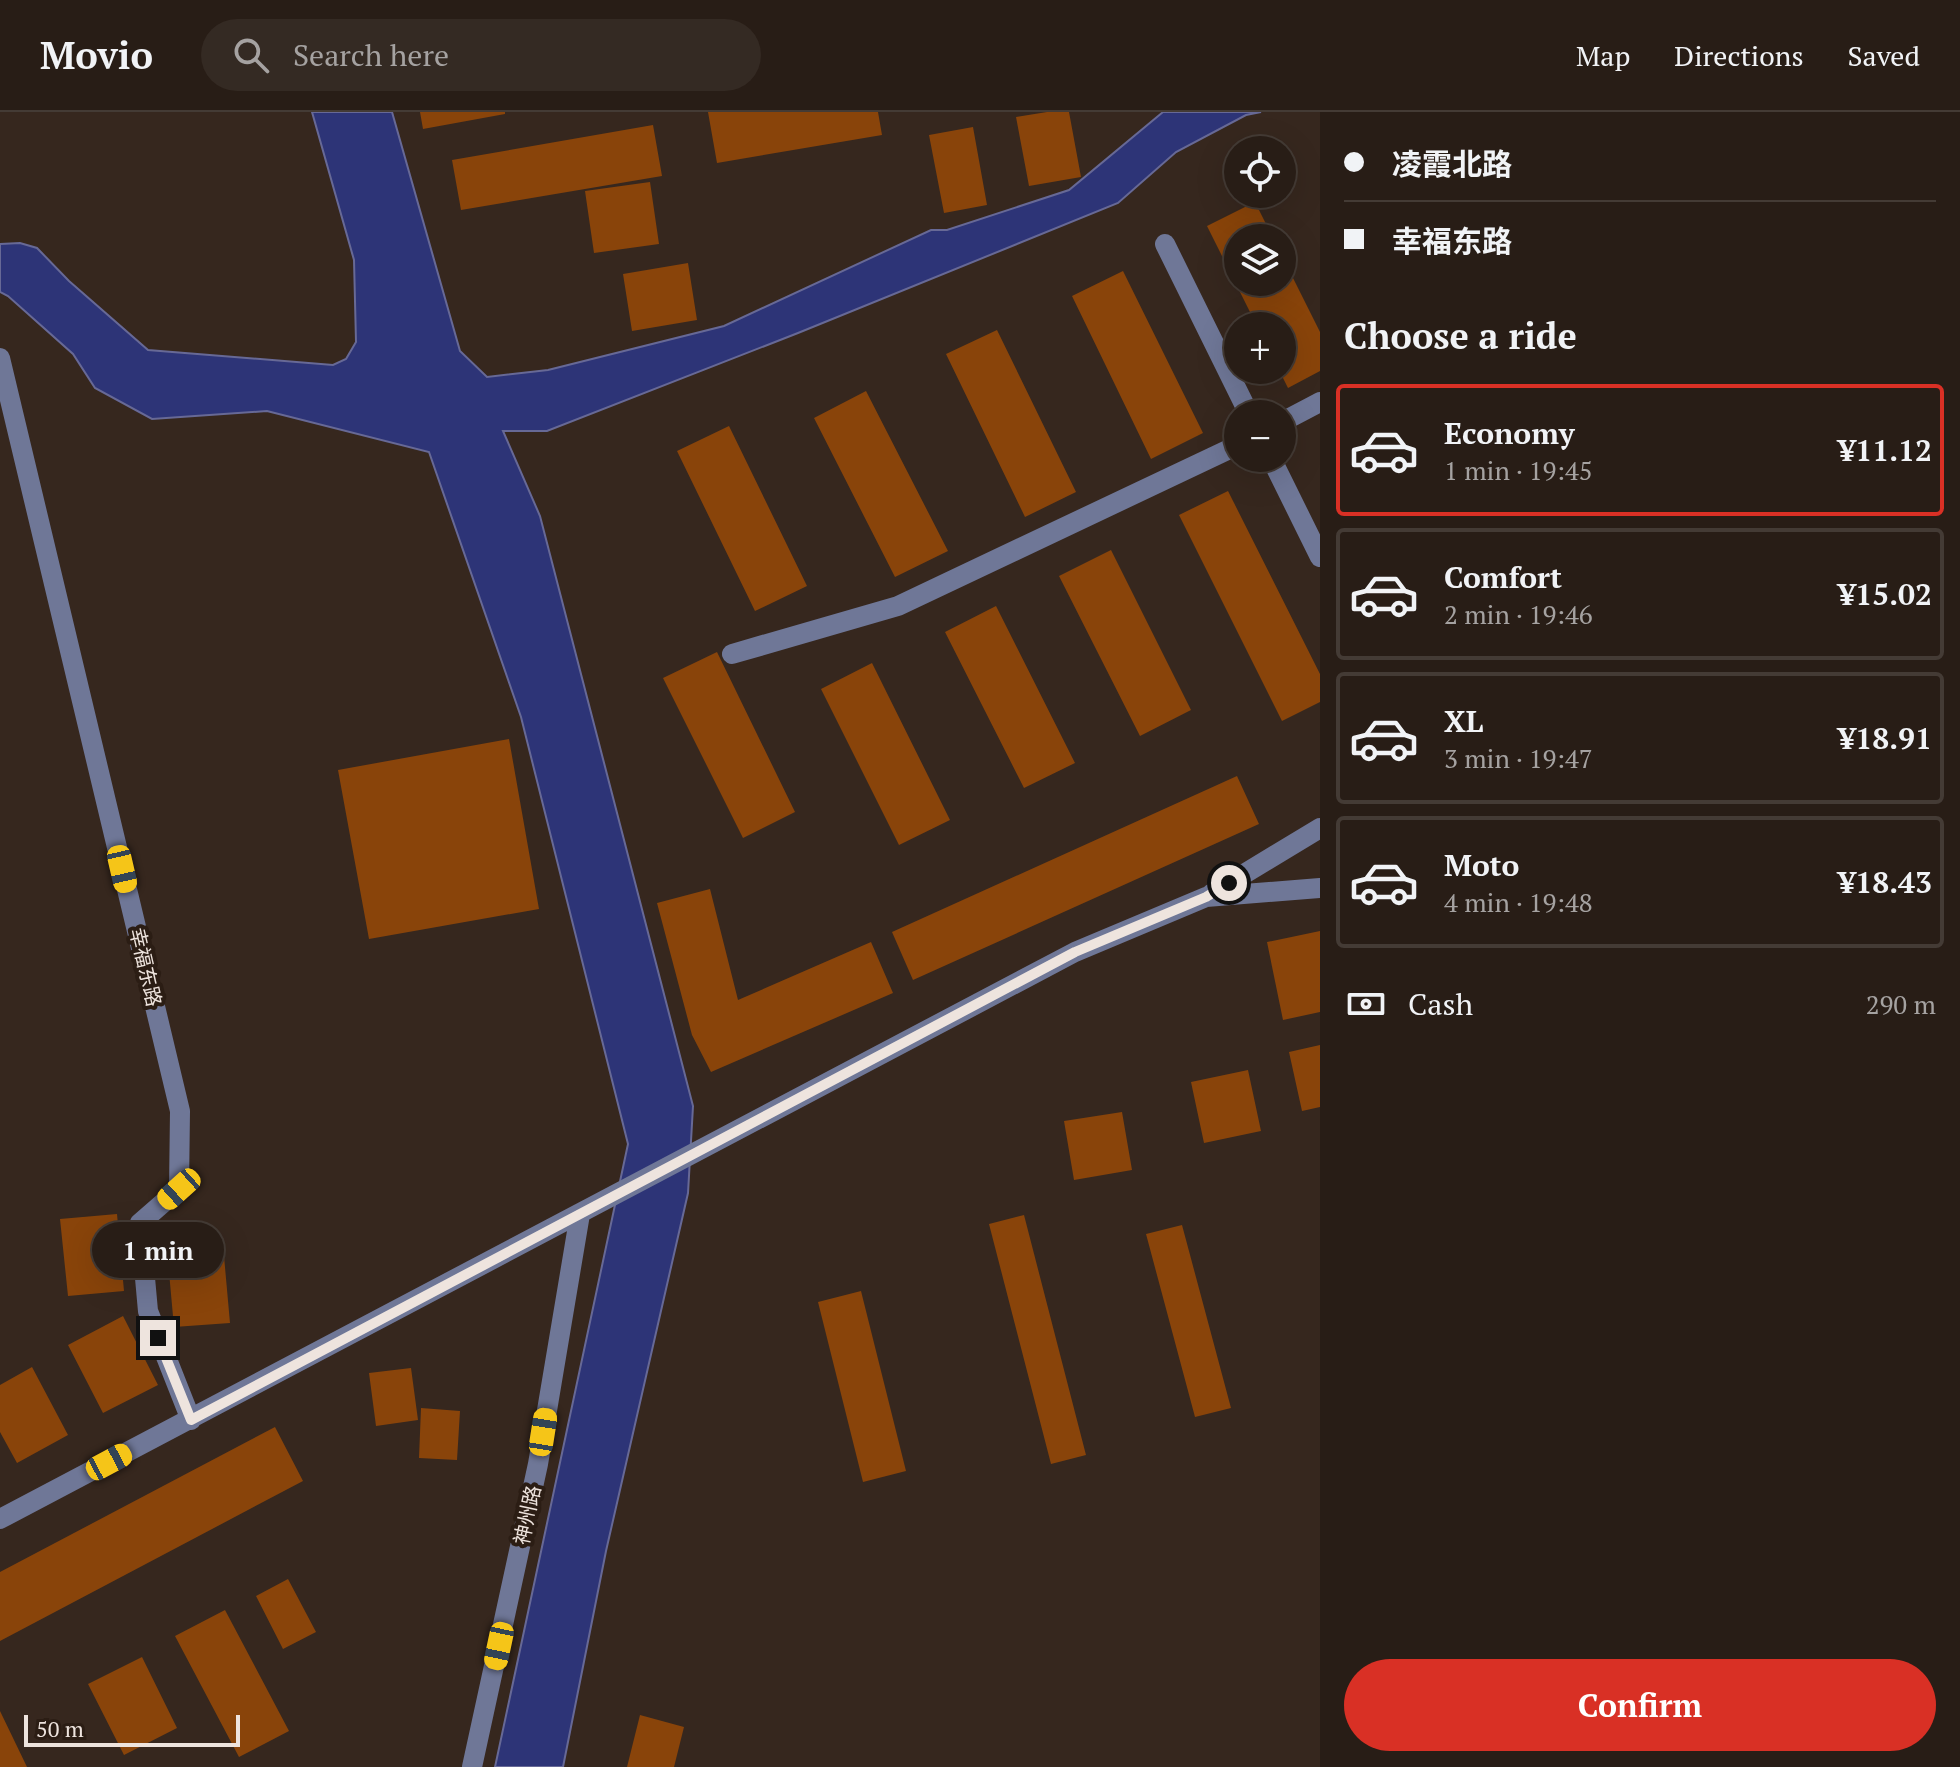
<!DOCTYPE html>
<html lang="en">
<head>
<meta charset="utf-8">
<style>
  :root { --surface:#281d16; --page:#342a23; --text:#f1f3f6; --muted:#a5a2a1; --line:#443b35; --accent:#d93025 }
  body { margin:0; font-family:"PT Serif","Noto Sans SC",serif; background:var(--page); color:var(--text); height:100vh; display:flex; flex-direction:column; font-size:30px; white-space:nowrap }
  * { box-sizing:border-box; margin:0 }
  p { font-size:26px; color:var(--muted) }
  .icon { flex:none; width:44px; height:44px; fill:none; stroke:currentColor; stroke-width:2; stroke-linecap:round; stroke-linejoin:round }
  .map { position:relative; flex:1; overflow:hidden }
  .panel { display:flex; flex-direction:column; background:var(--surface); width:640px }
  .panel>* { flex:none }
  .banner { display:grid; align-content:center; height:176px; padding:0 24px; background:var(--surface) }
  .controls { position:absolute; left:1224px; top:24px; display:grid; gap:16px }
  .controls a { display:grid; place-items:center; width:72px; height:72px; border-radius:50%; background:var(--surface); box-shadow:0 8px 32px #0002,0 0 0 2px var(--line); font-size:40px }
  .scale { position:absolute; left:24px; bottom:20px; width:216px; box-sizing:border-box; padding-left:8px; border:4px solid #eee4de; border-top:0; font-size:22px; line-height:28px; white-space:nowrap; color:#eee4de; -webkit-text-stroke:6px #2b1d14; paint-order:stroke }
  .end { position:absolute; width:36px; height:36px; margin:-18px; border:10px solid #eee4de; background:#111; box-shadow:0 0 0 4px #111 }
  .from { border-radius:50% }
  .bubble { position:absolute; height:56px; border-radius:28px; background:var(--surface); box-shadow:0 8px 32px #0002,0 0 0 2px var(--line); font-size:26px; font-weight:800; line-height:56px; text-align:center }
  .car { position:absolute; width:24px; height:48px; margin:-24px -12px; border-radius:10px; box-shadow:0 0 6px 2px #0007; background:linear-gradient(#f5c518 24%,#345 0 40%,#f5c518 0 76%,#345 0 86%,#f5c518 0) }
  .banner b { display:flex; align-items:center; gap:28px; height:76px; font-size:30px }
  .banner b+b { border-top:2px solid var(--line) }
  .banner i { width:20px; height:20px; background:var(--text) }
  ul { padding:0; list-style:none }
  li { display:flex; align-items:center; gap:24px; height:132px; margin:0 16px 12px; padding:0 8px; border:4px solid var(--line); border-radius:8px }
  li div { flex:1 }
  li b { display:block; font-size:30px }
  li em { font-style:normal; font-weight:800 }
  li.active { border-color:var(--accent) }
  li>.icon { width:72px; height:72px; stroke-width:1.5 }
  h2 { padding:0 24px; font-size:36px; line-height:96px }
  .pay { display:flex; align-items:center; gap:20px; height:88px; padding:0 24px; font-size:30px }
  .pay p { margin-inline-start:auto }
  .primary-button { display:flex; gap:16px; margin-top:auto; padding:16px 24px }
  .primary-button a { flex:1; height:92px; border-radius:48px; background:var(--accent); color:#fff; font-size:32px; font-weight:800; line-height:92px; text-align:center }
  header { display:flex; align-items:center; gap:48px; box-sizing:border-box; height:112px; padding:0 40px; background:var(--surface); border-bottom:2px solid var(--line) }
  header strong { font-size:38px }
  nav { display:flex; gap:44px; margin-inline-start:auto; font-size:28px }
  .search { width:560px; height:72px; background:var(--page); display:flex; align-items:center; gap:20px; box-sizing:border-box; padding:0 28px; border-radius:44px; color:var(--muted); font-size:30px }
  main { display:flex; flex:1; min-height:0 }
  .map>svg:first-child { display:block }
  .water { fill:#2d3477; stroke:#676996; stroke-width:2 }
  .building { fill:#89440a }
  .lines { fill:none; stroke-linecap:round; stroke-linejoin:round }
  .minor { stroke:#6f7797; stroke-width:20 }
  .route { stroke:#eee4de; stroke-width:10 }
  .labels { text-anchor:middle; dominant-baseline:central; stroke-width:8; stroke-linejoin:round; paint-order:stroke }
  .street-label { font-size:20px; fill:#eee4de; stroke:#2b1d14 }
</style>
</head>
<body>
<header>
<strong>Movio</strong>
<div class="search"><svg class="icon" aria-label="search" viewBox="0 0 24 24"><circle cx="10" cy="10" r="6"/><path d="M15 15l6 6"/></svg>Search here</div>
<nav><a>Map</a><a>Directions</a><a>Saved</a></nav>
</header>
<main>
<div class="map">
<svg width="1320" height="1655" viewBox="0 0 1320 1655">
  <rect width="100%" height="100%" fill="#36271e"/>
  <path class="water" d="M312,0H392L460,239L487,265L548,258L724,214L931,118H947L1069,78L1163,0H1261L1246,3L1176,40L1118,91L798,221L547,319H503L540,404L693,994L688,1081L606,1439L563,1655H495L628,1032L521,605L429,340L267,299L152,307L95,276L73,242L8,184L0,180V132L20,131L37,136L69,169L148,238L333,253L346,247L356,230L354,148Z"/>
  <path class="building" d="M420,0H505V2L423,17Z
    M708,0H878L882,23L717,51Z
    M1047,0H1069L1081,65L1029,74L1016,5Z
    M653,13L662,64L461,98L452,48Z
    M973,15L987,93L944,101L929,23Z
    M650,70L659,132L594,141L585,79Z
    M1255,90L1273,126H1238V170H1282V144L1320,220V259L1288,276L1279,258H1282V214H1257L1207,114Z
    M688,151L697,208L632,219L623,162Z
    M1123,159L1203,321L1151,347L1072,184Z
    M997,218L1076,380L1025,405L946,242Z
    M866,279L948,439L895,465L814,306Z
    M729,314L807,474L755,499L677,339Z
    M1228,379L1320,562V590L1282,609L1179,403Z
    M1111,438L1191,598L1140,624L1059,464Z
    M996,494L1075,651L1024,676L945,520Z
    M717,540L795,700L743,726L663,566Z
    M872,551L950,708L899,733L821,577Z
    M509,627L539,797L369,827L338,658Z
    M1237,664L1259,712L913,868L892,820Z
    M710,777L738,888L871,830L893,881L711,960L692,923L657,791Z
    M1320,819V900L1283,908L1267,830Z
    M1320,933V995L1302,999L1289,940Z
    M1248,958L1261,1019L1204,1031L1191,970Z
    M1122,1000L1132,1058L1074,1068L1064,1009Z
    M117,1102L124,1179L68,1184L60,1107Z
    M1024,1103L1086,1343L1051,1352L989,1112Z
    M1182,1113L1231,1296L1195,1305L1146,1122Z
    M223,1133L230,1211L174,1215L167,1138Z
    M861,1179L906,1359L863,1370L818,1190Z
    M123,1204L158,1273L103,1301L68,1233Z
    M32,1255L68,1323L17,1351L0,1320V1273Z
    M411,1256L418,1308L376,1314L369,1261Z
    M421,1296L460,1299L457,1348L419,1346Z
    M275,1315L303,1369L0,1529V1460Z
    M288,1467L316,1520L283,1537L256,1484Z
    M225,1498L289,1619L239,1645L175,1524Z
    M142,1545L177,1616L124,1643L88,1572Z
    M0,1599L27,1655H0Z
    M640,1603L684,1615L674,1655H627Z"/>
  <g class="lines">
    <path class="minor" d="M1165,132L1249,302
      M0,246L180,999L179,1077L140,1111L148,1199L191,1308
      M1282,310L1320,290
      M1271,346L1320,445
      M732,542L898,494L1238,333
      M1211,782L1320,716
      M0,1407L1075,840L1206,785L1320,776
      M472,1655L538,1352L580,1102"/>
  </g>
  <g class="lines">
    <path class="route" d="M158,1226L191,1308L1075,840L1206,785L1229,771"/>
  </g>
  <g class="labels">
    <g class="street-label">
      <text transform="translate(146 855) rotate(77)">幸福东路</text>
      <text transform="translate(527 1403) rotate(-78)">神州路</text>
    </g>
  </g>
</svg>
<div class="controls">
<a><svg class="icon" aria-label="locate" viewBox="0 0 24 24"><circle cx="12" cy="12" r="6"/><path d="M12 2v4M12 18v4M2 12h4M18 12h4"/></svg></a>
<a><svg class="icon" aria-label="layers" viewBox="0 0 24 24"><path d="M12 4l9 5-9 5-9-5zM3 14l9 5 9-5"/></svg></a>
<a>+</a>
<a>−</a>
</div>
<div class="scale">50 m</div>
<i class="end from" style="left:1229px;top:771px"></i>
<i class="end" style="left:158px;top:1226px"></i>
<div class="bubble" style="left:92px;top:1110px;width:132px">1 min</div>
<i class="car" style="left:122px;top:757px;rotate:167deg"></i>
<i class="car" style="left:179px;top:1077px;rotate:228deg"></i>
<i class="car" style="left:543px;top:1320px;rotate:9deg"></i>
<i class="car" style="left:109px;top:1350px;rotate:62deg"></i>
<i class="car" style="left:499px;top:1534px;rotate:192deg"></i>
</div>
<section class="panel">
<div class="banner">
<b><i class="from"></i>凌霞北路</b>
<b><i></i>幸福东路</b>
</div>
<h2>Choose a ride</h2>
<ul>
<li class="active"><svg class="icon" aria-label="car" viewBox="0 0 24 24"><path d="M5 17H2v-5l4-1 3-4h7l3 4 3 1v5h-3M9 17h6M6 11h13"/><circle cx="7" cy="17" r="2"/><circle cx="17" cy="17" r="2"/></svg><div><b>Economy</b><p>1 min · 19:45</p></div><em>¥11.12</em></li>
<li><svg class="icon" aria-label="car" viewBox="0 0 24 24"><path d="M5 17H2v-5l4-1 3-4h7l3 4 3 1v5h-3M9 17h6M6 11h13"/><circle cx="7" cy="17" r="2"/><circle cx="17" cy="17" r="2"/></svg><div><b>Comfort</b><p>2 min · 19:46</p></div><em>¥15.02</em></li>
<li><svg class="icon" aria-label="car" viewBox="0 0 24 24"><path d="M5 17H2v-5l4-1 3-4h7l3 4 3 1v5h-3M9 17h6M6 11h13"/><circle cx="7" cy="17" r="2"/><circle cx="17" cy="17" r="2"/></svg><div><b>XL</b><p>3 min · 19:47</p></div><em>¥18.91</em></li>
<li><svg class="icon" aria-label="car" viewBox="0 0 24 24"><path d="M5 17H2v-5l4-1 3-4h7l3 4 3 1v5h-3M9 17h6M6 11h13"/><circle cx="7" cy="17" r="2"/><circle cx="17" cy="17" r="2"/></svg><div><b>Moto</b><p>4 min · 19:48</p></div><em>¥18.43</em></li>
</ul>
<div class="pay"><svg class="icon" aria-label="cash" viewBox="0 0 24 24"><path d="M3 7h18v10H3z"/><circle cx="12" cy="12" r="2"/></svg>Cash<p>290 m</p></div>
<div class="primary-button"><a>Confirm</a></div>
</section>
</main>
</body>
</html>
